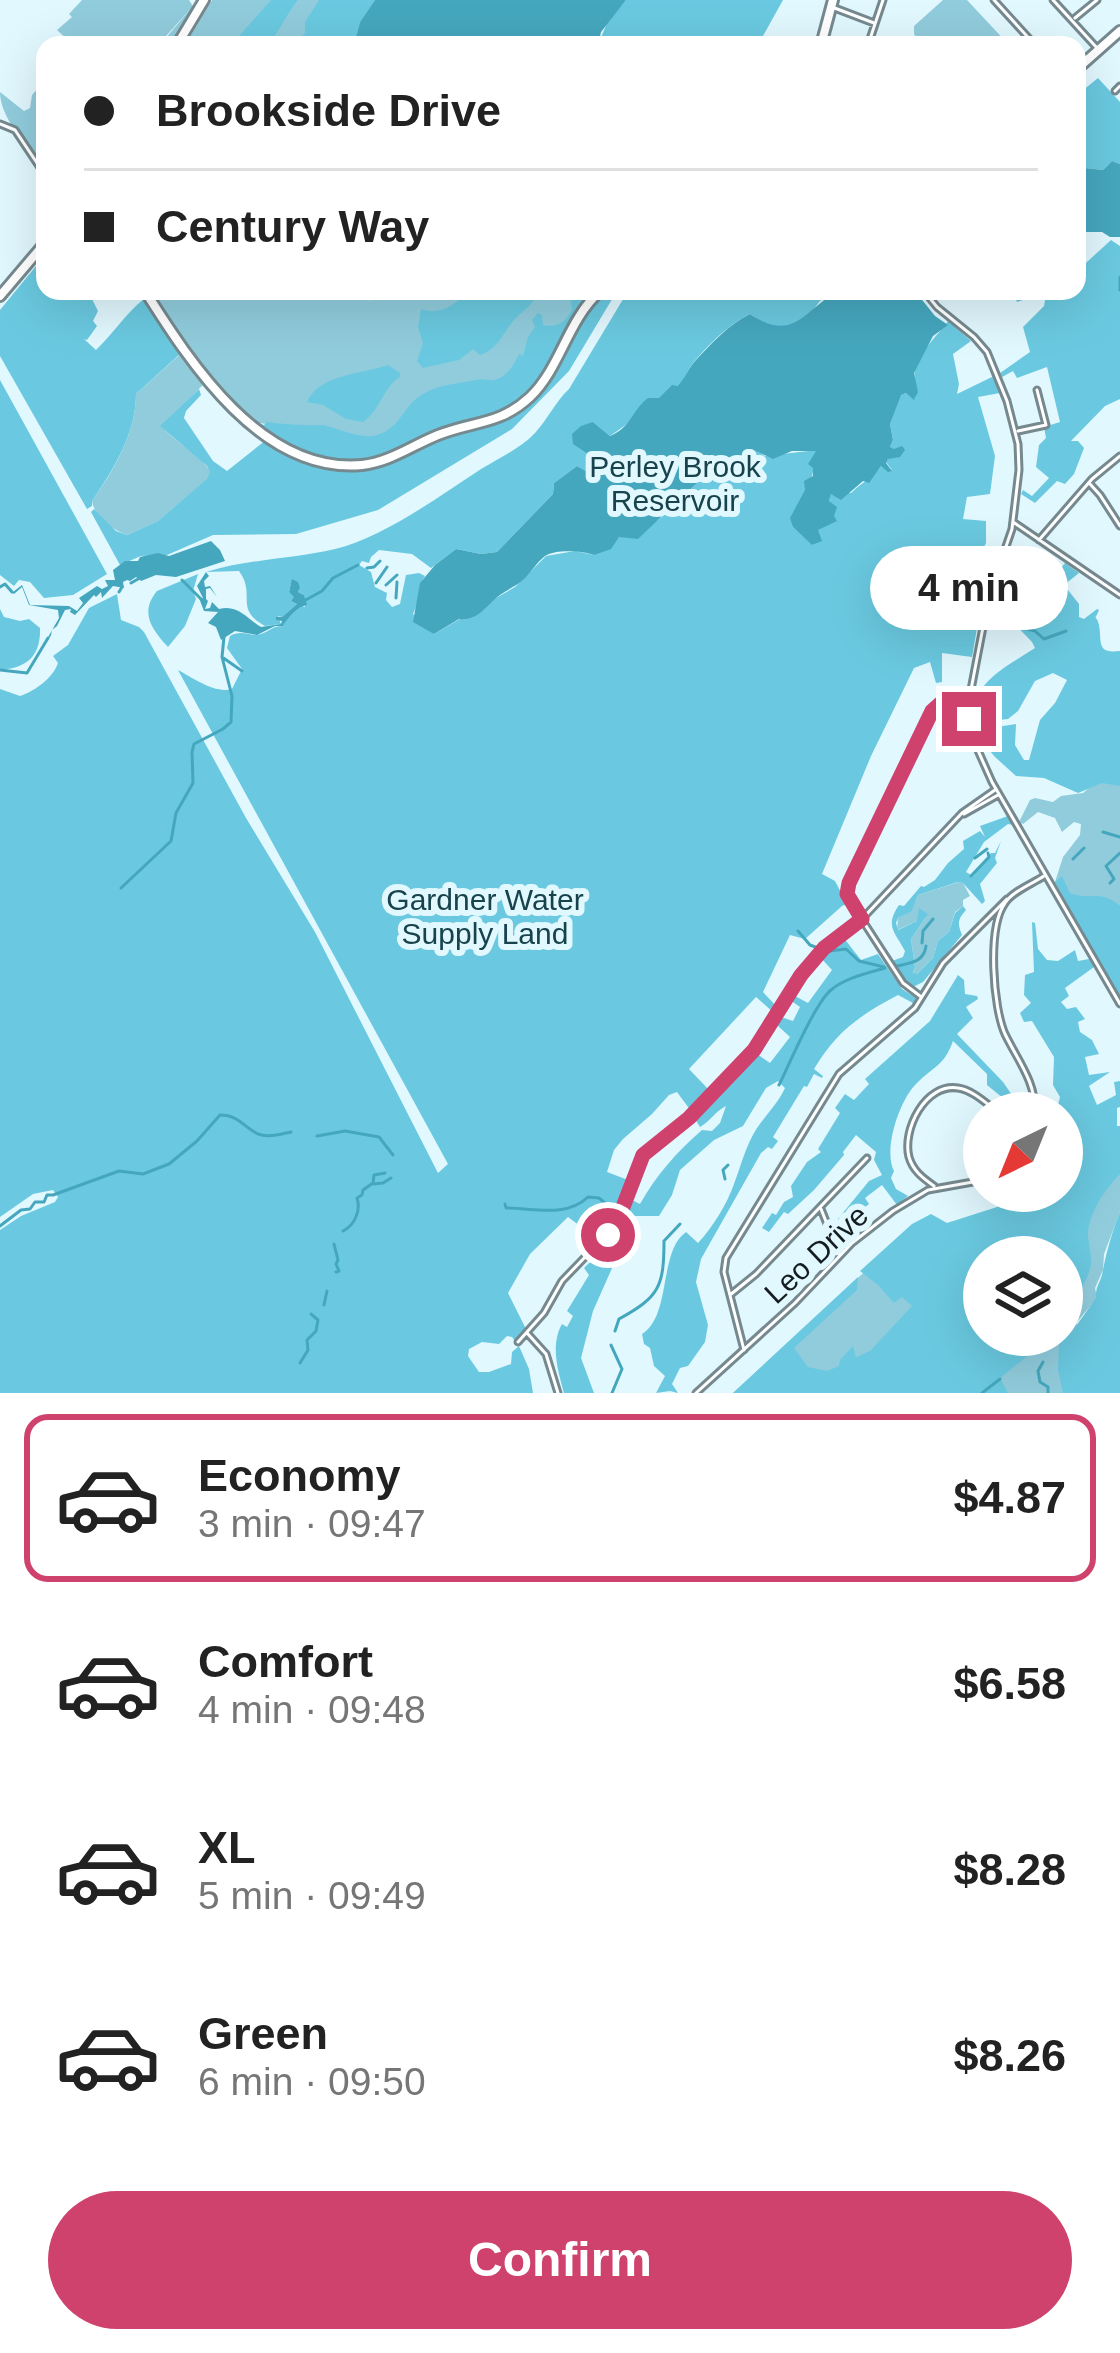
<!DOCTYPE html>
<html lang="en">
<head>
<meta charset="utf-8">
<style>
  :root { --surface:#fff; --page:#f6f6f6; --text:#222; --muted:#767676; --line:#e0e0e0; --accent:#cf426e }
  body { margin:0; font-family:Arial,sans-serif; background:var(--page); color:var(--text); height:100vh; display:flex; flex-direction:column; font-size:45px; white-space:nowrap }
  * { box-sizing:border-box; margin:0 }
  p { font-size:39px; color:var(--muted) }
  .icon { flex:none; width:66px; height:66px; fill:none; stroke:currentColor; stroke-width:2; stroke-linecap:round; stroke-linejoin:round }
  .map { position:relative; height:1393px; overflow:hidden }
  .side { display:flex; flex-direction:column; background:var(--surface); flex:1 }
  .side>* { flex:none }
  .banner { position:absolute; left:36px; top:36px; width:1050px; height:264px; border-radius:24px; box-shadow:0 12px 48px #0002; display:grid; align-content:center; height:264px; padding:0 48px; background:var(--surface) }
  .needle { width:78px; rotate:223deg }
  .buttons { position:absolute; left:963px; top:1092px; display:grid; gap:24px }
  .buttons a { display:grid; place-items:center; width:120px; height:120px; border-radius:50%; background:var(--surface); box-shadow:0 12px 48px #0002; font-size:60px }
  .end { position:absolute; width:54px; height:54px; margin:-27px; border:15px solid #cf426e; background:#fff; box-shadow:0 0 0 6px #fff }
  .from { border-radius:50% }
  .bubble { position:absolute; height:84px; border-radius:42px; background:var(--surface); box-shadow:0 12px 48px #0002; font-size:39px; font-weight:800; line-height:84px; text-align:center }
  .banner b { display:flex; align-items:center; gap:42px; height:114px; font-size:45px }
  .banner b+b { border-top:3px solid var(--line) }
  .banner i { width:30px; height:30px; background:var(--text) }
  ul { padding:21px 0 0; list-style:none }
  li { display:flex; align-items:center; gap:36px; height:168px; margin:0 24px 18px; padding:0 24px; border:6px solid transparent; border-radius:24px }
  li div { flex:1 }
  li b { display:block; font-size:45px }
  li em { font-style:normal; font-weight:800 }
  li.current { border-color:var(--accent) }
  li>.icon { width:108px; height:108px; stroke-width:1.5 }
  .primary-button { display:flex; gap:24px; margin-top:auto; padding:24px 48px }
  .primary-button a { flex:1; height:138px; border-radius:72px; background:var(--accent); color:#fff; font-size:48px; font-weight:800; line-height:138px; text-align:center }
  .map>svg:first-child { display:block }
  .green { fill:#91ccdc; fill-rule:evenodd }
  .forest { fill:#6ac9e0 }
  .water { fill:#45a7be }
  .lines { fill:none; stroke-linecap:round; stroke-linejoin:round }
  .stream { stroke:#45a7be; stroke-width:3 }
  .street-casing { stroke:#75898f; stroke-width:9 }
  .secondary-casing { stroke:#75898f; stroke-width:14 }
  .street { stroke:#fff; stroke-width:3 }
  .secondary { stroke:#fff; stroke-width:8 }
  .route { stroke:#cf426e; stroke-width:15 }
  .labels { text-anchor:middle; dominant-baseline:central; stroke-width:12; stroke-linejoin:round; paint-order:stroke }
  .park-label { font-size:30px; fill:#18434d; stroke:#e1f8fe }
  .street-label { font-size:30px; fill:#151d20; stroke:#e1f8fe }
</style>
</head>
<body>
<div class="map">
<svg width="1120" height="1393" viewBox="0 0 1120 1393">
  <rect width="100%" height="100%" fill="#e1f8fe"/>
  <path class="green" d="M82,0H189L194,8L172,45H160L192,7L158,45H83L78,41L70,42L57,30L72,17L69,14Z
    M212,0H375L360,22L354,45H185Z
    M943,0H967L1009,45H921L914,34V26Z
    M45,80V167L41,166C27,145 0,118 0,92L24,111L30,108L32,95Z
    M148,291H364L368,300C376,301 381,298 386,291H586L564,323L509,376L372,439L253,422L223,398L208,380L161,426C176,443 199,454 211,472L208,479L158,521L127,535C112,529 95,518 92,501C114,470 136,433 136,394L186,349Z
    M1120,762V999L1055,882L1063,857L1080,835L1081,824L1074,822L1062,832L1055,818L1038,812L1023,824L1019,822L1030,800L1035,798L1053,802L1061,796L1083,793Z
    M962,881L970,896L963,900V906L955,912L949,932L938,941L933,958L917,974H913L915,967L911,939L926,917L897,930L898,918L912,910L918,895Z
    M1120,1172V1212L1104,1254L1103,1270L1095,1288L1097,1298L1076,1323L1120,1393H733L911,1229L1002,1214ZM984,1257H1062V1335H984Z"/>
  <path class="forest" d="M271,0H298C286,14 280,31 268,45H231Z
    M319,0H375L360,22L354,45H294L305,33V22Z
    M626,0H783L758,45H598L607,23Z
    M1098,78L1120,102V164L1112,161L1103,170L1085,168L1077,172V85L1082,91Z
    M1111,240L1120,246V399L1105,406L1071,441H1078L1084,448L1074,474L1065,484L1057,481L1035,503L1021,494L1023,490L1032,496L1049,478L1036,467L1039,445L1046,438L1044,427L1060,422L1047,367L1017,378L1013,371L1002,377L1000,373L1030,352L1023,327L1044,306L1045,300L1041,294L1017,302L1012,291H1077V271Z
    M45,255V291H93L91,297L98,311L93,321L97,326L87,340L84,339L96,350C112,335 126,313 144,299L148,301L164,331L181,353L136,394C136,433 114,469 92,501V506L87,509L0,356V310Z
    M473,291H539C531,307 525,309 514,320C502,334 498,349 480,355L473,349L459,360L423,368L417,361L423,343L418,327L421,309C443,317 457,300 473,291Z
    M569,291H596C565,320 560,363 532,392C502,422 469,422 431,434C413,440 399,452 381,457C331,470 291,452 253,422L264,425L267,422C278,424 314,426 323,425C338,428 361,440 377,435C405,426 401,402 431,390C445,384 461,383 476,380C482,378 488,381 494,380C507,378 514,364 519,354L523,356L528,337L535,327L532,320L538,313L542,315L543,325C558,328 564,323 572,310Z
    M604,291H617L569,371L512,429L378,510L296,534L213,535L167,555L141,556L120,565L91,512L94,509L116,531L127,535L158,521L207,479L210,472L207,466L160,426L199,389L201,395L186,411L184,418L213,461L227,471L266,440L307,461L345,469L363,467L445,434L502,420L521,409L547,381L585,309Z
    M628,291H837L820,301L810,314C804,316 800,321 794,324C778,333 763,323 750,314C729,324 708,345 693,363C689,368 688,374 684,379C681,385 615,433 610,436L593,422L586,451L594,459L591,468L586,471L577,466L554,483L553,494L497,552L481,554L456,549L431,568L412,554L379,550L371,557L369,563L362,561L359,565L371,572L375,587L387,593L386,600L392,607L400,604L406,575L419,573L425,576C417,587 420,601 413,614L434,634L515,587L546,556L575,551L594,555L619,537C651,538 696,485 715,460L733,464L756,450L765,456L817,450C813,460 815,470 811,479C804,495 798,510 793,527L813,545L818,530L834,516L829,501L831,493H851C861,483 874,477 881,466L892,470L886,462L894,450L890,447L893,440L890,424L900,395L906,393L915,399C917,388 913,379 915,369C921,349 941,332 948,321L971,341L953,354L959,384L957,394L994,376L1000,393L978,397L995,456L990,494L967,497L963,519L986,521V543L966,583L981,590L980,595L962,604L959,624L977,628L972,657L942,653V682L936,683L930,662L914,668L871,756L822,874L835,881L847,904L842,906L805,939L790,935L763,992L776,1006L774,1013L756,997L689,1069L710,1091L691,1111L677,1092L669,1095L652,1114L623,1139L614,1150L607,1172L628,1180C621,1202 617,1223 599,1240L568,1217L530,1254L508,1293L526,1329L515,1341L512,1337L507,1336L499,1344L482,1342L469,1349L468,1356L479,1372H489L511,1364L512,1352L519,1346L529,1369L533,1393H0V1230L21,1216L55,1202L58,1197L53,1190L33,1194L0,1217V689L20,696C35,691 53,678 58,663L53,656L68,645L89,608L117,594L121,620L139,627L144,632L246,818L315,932L438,1173L448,1164L178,670C193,678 215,694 232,689L242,669L227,648L230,636C242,629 249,637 261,634C270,631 272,626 283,626L288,616L302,606L305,607L304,595L298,592L300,588L291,584L289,592L295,597L291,601L297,604L282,617L278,616L281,624L265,626C233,608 257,596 239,571L206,572C248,559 292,559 335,549C382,538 440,496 481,469C499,458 521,448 535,433C548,419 555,402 569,389Z
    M388,365L400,373V377C383,387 380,411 363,422L346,419L323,405L307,402C319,374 363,374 388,365Z
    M0,380L107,574L73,595L44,598L30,582L19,580L14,586L0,575Z
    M1065,563L1079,573L1064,585L1079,604V617L1084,619L1097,609L1099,610C1093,624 1096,612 1099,625C1102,642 1096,654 1120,651V786L1102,783L1078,793L1044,778L1016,776L995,757L973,731V723L991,728L1016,724L1015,745L1024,760H1029L1040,720L1055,703L1067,680L1053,673L1035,681L1018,711L1008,719L990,721L972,713C978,678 1008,666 1035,648L1032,642L991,600L992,597L1012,604L1020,591L1013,585L1020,576L1017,573L1022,566L1047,584Z
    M198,574L193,591L196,599L185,626L168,647C152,629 139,613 157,591Z
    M0,609L4,617L20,621L29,619L40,628C41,656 27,668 0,670Z
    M1008,816L1013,825L1008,824L984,842L966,872L973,876L991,853H995L1001,841L995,858L997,863L980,884L985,901L982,904L962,882H958L918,895L912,911L898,918L896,923L898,930L917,921L919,908L928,914L911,939L915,967L913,973L917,974L933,958L938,941L949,932L955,913L963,906L966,910C958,919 957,923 962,935L923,982L911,988L892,961L903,957L905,951C894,931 885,926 899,905L904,906L921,886L924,887L935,880L948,863L964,849L963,841L980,831L985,837L980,826Z
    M1062,876L1070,893C1091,901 1100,889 1120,906V999L1055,882Z
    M1032,922L1035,923L1038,949L1047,960L1058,961L1075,950L1078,961L1089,959L1094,967L1065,988L1069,996L1061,1002L1067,1009L1076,1007L1085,1019L1078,1022L1080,1032L1092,1040L1099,1054L1085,1057L1089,1075L1110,1072L1089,1086L1097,1105L1116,1095L1114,1082L1120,1081V1107L1117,1108V1126H1120V1174C1106,1188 1089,1213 1088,1233C1088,1247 1094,1258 1089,1272C1085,1286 1072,1301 1062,1311V1257H984V1335H1045L1040,1346L1000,1378L1008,1393H733L858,1277L857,1290L794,1348L808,1367L827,1371L839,1366L840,1360L853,1346L856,1357L870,1351L912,1306L902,1297L894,1303L878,1285L860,1271L912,1224L931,1214L947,1223L997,1207L1015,1191H1062V1138H1067L1075,1124L1062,1120V1113H1056L1060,1097L1053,1085L1054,1057L1032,1021L1024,1022L1020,1013L1031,1003L1024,995L1025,975L1034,972Z
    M843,937L861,960L878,954L902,989L916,998L913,1003L898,995C860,1015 836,1032 814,1069L823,1076L822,1078L814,1074L807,1087L804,1086L773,1137L778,1141L772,1149L768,1147L761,1153L701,1259L696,1282L708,1325L705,1342L688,1366L680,1368L672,1384L678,1393L670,1391L656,1393L665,1376L654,1366L650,1348L644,1344L642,1334C672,1315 658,1252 686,1232L698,1243C713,1227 727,1204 734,1184C741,1165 746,1145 757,1128C766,1115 778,1103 785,1088L778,1081L766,1088L743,1126L714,1140L680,1170L672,1195L659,1216H626L632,1200L640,1204C657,1174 676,1153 702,1130L712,1131L720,1123L726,1106C714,1112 711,1121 700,1127L695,1119L757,1054L770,1063L790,1037L777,1025L781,1017L793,1021L800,1007L790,1000L793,995L808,1003L832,970L821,958Z
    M958,975L964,980L965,994L977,996L978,999L966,1007L973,1018L957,1034L1003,1082L1021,1108L1018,1113H1012L1014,1107L987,1085V1074L953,1041C944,1066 934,1066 917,1083C899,1100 883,1150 894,1171L891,1178L896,1189L908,1196L897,1205L882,1185L865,1198L869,1204L843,1225L838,1219L869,1181L882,1175L874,1160L876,1152L856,1135L843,1152L844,1155L814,1190L788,1214L784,1212L769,1232L762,1228L772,1213L776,1215L784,1202L793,1197L791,1186L807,1162L821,1152L818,1149L840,1113L835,1108L845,1094L854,1100L869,1084L865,1079L930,1021Z
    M1120,1212V1393H1063L1058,1370L1059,1346L1062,1338L1072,1332L1096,1298C1095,1286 1101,1283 1103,1270C1107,1250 1112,1232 1120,1212Z
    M623,1221L629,1230L593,1311L581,1358L594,1393H564C558,1371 550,1345 562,1324L567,1327L573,1316L567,1311L589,1275L584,1268L613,1240Z"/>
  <path class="water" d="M375,0H626L601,32L598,45H354L360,22Z
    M1112,161L1120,164V237H1110L1102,232H1077V172L1085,168L1103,170Z
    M837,291H915L935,316L948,325L933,336L914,373L918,392L914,400L906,393L901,395L890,424L893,440L890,447L894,449L902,446L905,450L900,457L888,459L886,463L892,471L888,472L881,466L869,483L863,481L841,500L831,494L829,501L837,507L834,516L837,521L818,530L822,541L812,545L793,527L790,518L805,490L804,481L813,476V468L808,464L816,451H792L773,459L756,451L723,467L715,460L698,482L638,539L619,537L611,549L594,555C582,551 557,549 545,556C538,561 531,572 525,578C517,586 508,589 500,595C485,606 479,621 459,619L434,634L413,622L420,583L435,565L456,549L481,554L497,552L553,494L554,483L577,466L586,471L591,468L594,458L573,444L572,434L581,426L593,422L610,436C632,427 631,411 648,398H659L672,385L677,386C686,378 688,369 695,361C711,344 729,324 750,314C793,343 803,312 837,291Z
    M211,541L220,550L225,561L176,577L156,575L141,581L136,577L130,581L127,580L123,582L124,588L113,586L102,598L101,592L96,597L94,595L75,615L70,612L71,609L65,610L57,626L52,630C51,634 52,637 47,639L59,618L58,610L29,605L22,587L14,594L6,586H3L5,584L13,592L22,585L30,605L69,606L77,611L83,603L79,598L97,586L102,589L108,586L105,580H115L113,570L125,561H138L140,557L158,553L169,556Z
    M206,572L209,576L204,581L205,587L210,586L217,597L210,588L206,589V599L208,601L205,609L210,608L212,602L219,609C238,604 246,618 261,627L281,624L282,621L276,620V617H282L297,604L291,601L294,597L289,592L292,579L298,582L300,588L298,592L304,595L307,605C297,607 288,617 283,626H275L257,635L235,631L221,640L216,627L208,623L218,612L204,611L199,598H203L197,586Z"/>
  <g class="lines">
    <path class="stream" d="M1120,277V290
      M367,568L374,567L380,561
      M955,572L965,584L985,594
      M182,580L202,600
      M131,583L138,579
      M376,583L387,567
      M386,585L397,575
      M0,587L5,584L12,592
      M119,592L122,587
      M396,598L397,582
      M992,599L1019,627L1035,631L1044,639L1066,631
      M302,602L322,591L333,578L358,565
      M224,637L222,657L242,671
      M0,670L27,673L48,638
      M1103,832L1120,837
      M975,858L987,849
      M1073,859L1084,848
      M971,876L989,857L988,853
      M1110,883L1114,879L1106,866L1120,853
      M121,888L171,841L176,813L193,783L192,752L194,744L223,729L231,722L232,696L222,657
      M798,931L810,945L818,948
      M922,943L923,931L933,919
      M829,951L846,949L859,961L884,967
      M897,966C911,963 924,962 926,946
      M779,1085C789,1065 815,1003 831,990C845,978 868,973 885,968
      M317,1136L345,1131L379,1137L393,1155
      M725,1179L723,1170L728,1165
      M374,1184L383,1183L391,1178
      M505,1204L506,1208C534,1208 566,1218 588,1197L599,1198L624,1219
      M0,1226L21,1210L30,1209L35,1202H44L47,1195H53L119,1171L143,1174L169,1164L197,1141L220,1115C239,1115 243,1127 258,1134C268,1138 281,1134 291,1132
      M343,1231C355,1225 361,1210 357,1198L362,1195L363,1190L373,1183L374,1175L385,1173
      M334,1244L338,1260L336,1264L339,1271L336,1272
      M324,1305L327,1291
      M615,1331L619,1319C659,1297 664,1287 664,1241L680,1224
      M611,1345L622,1369L612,1393
      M1043,1362L1038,1371L1040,1382L1048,1387V1393
      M300,1363L308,1350L307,1340L316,1331L318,1320L311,1314
      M982,1393L1000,1379"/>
    <g class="street-casing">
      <path id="street" d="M994,0L1035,45
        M1053,0L1098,49
        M832,7L874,23
        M1075,18L1097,0
        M868,45L883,0
        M1115,91L1120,86
        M0,124L15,130L45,175
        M924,291L937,307L974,337L987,352L1007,401L1018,444L1019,470L1012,529L989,596L969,700L972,737L992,782L1120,1004
        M1018,431L1046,425L1037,390
        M1090,484L1100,495L1120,526
        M1013,522L1120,595
        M1039,540L1092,479L1120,456
        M964,814L998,795
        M920,996L903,983L848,898L846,890L929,716L942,702L967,700
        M1035,1113C1036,1082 1018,1061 1005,1034C993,1007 987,928 1005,903C1013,891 1032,884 1044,876
        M934,1186C923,1178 913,1171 909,1157C902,1130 925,1083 958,1088C973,1090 987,1104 999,1113
        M821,1209L839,1254
        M730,1295L756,1274L867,1158
        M527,1333L546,1354L558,1393
        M518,1342L544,1313L562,1281L615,1226L638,1163L645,1152L689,1118L759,1045L796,982L822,950L862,919L962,813L995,790
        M744,1350L724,1272L726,1258L839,1074L915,1008L943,963L1007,899
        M696,1393L795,1303L852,1243L893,1211L928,1190L984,1180"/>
    </g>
    <g class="secondary-casing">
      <path id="secondary" d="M177,45L204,0
        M821,45L833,0
        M1077,69L1120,31
        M145,291C191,364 262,474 362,465C390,462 413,445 438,435C473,421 500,425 530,397C561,367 567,321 600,291
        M0,296L45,243"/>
    </g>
    <use href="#street" class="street"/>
    <use href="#secondary" class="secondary"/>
  </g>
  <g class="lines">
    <path class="route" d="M608,1235L618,1220L643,1155L689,1118L754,1050L801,975L824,948L862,919L847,894L849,883L932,711L942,702L969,700V719"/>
  </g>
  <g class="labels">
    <g class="park-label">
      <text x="675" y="466">Perley Brook<tspan x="675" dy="34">Reservoir</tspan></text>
      <text x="485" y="899">Gardner Water<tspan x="485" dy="34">Supply Land</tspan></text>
    </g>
    <g class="street-label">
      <text transform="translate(816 1254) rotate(-43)">Leo Drive</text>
    </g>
  </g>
</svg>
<div class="buttons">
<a><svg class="needle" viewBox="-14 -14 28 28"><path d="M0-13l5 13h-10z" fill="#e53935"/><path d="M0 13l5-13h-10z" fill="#767676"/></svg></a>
<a><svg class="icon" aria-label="layers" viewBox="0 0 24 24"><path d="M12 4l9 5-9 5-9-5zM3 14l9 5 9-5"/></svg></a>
</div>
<i class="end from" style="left:608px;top:1235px"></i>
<i class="end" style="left:969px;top:719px"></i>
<div class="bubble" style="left:870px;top:546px;width:198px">4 min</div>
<div class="banner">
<b><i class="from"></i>Brookside Drive</b>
<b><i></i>Century Way</b>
</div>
</div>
<section class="side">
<ul>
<li class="current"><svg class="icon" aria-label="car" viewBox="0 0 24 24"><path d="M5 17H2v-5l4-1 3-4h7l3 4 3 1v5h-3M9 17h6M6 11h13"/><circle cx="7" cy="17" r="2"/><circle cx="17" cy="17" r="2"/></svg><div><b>Economy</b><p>3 min · 09:47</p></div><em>$4.87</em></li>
<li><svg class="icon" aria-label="car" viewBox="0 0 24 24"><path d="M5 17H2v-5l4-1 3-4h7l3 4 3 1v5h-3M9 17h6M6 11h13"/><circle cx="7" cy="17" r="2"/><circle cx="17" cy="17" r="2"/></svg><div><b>Comfort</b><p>4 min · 09:48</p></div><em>$6.58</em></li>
<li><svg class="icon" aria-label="car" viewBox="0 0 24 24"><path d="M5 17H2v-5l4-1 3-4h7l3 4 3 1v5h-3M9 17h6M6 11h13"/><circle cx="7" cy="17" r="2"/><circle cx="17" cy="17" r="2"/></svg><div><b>XL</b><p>5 min · 09:49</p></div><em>$8.28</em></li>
<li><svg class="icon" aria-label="car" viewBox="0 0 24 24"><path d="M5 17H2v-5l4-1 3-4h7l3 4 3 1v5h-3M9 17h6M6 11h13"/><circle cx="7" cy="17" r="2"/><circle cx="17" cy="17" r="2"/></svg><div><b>Green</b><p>6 min · 09:50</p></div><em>$8.26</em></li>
</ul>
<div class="primary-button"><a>Confirm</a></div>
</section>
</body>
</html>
